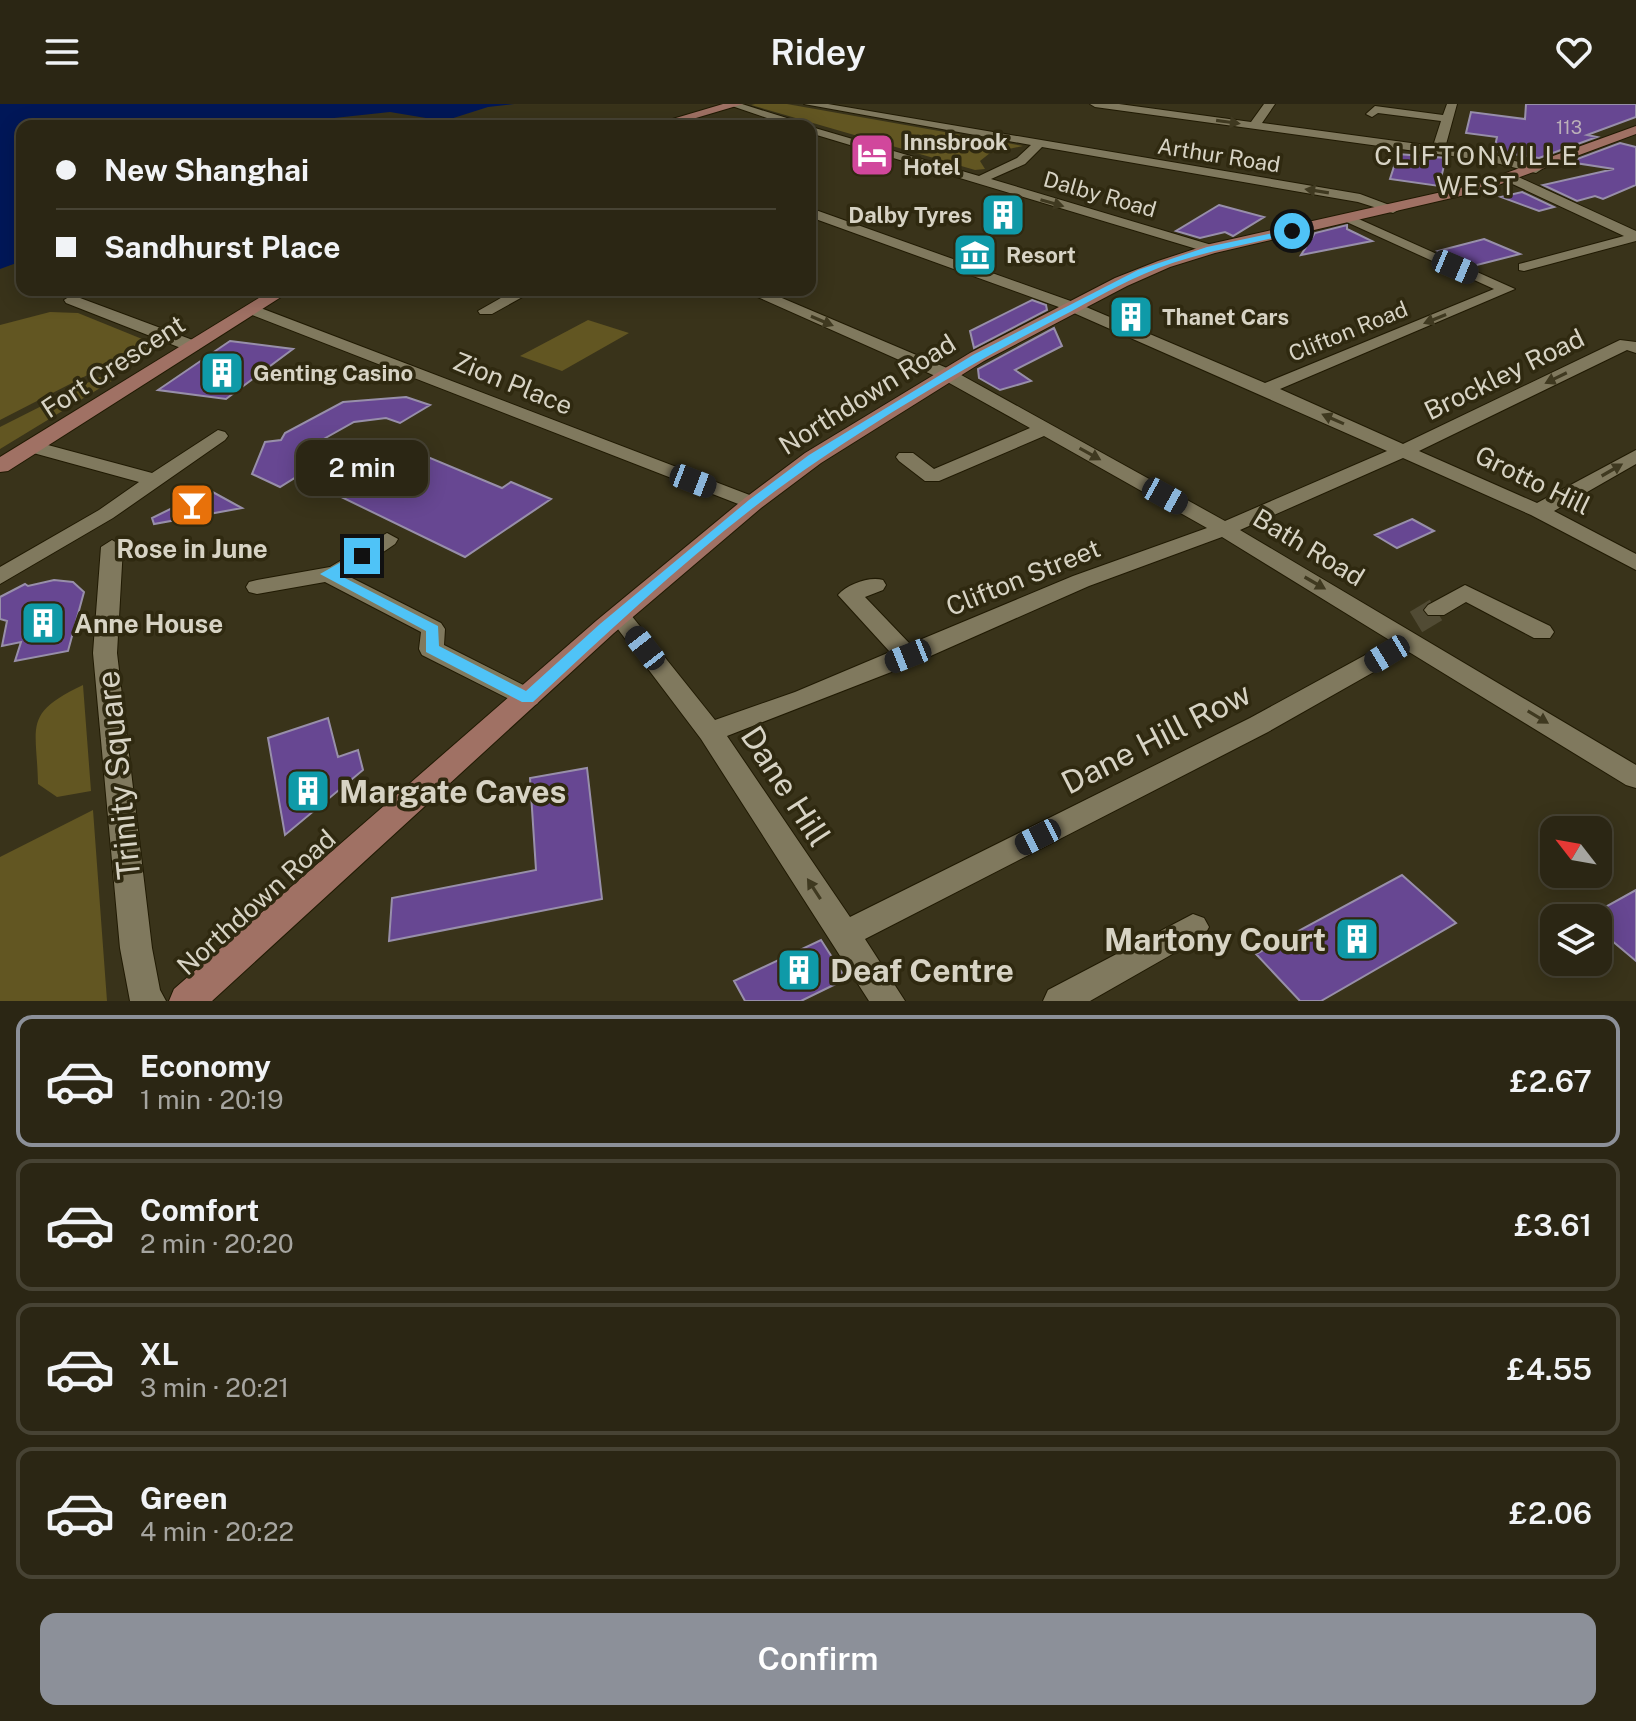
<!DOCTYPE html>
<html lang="en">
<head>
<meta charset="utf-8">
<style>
  :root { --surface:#2b2614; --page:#373222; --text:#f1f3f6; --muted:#a6a5a0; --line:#474334; --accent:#8c9099 }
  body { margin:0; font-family:"Public Sans",sans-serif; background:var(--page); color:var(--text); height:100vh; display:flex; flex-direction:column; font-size:30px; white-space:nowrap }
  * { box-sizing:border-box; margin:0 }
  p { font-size:26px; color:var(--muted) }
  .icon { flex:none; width:44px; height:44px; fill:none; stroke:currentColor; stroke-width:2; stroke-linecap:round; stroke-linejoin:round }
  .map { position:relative; height:897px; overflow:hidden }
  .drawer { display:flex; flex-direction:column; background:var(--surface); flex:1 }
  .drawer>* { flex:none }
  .banner { position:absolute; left:16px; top:16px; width:800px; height:176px; border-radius:16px; box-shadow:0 4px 20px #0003,0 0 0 2px var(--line); display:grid; align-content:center; height:176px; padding:0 40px; background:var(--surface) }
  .needle { width:52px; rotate:301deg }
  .fabs { position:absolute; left:1540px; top:712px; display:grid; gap:16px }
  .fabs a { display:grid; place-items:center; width:72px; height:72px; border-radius:16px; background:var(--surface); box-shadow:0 4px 20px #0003,0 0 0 2px var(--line); font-size:40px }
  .end { position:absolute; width:36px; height:36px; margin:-18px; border:10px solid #4fc3f7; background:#111; box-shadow:0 0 0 4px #111 }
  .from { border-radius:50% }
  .bubble { position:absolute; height:56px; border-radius:16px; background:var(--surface); box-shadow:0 4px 20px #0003,0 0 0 2px var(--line); font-size:26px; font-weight:600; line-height:56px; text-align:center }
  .car { position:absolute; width:24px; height:48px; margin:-24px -12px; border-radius:10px; box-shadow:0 0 6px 2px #0007; background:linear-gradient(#222 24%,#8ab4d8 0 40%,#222 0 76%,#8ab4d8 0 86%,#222 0) }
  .banner b { display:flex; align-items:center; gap:28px; height:76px; font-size:30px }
  .banner b+b { border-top:2px solid var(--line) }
  .banner i { width:20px; height:20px; background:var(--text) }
  ul { padding:14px 0 0; list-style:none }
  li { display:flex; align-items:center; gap:24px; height:132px; margin:0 16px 12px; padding:0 24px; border:4px solid var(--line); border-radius:16px }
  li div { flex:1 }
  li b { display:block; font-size:30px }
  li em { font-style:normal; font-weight:600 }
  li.selected { border-color:var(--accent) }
  li>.icon { width:72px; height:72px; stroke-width:1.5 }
  .action { display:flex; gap:16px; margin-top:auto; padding:16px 40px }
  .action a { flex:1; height:92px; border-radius:16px; background:var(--accent); color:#fff; font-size:32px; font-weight:600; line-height:92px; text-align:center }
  header { display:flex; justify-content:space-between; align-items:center; height:104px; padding:0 40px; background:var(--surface); font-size:36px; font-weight:600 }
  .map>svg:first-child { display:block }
  .green { fill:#625622 }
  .water { fill:#001758 }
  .building { fill:#674792; stroke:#988faa; stroke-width:2 }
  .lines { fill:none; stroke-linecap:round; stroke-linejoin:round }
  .street-tunnel { stroke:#514b34; stroke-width:24; stroke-dasharray:24 12; stroke-linecap:butt }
  .street-casing { stroke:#201a03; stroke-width:2 }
  .secondary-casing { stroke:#201a03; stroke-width:2 }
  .street { fill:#80795e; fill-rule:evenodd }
  .secondary { fill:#a07164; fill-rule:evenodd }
  .oneway { fill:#3f3920 }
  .route { fill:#4fc3f7 }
  .labels { text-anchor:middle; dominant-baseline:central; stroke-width:7; stroke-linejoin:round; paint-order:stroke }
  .far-number-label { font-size:18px; fill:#bbb0b8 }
  .far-poi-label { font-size:22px; font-weight:bold; fill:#d7d3c4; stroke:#2f2910; text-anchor:start }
  .far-street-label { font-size:22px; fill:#d7d3c4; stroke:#2f2910 }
  .far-quarter-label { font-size:26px; letter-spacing:2px; fill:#d7d3c4; stroke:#2f2910 }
  .street-label { font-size:26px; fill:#d7d3c4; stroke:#2f2910 }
  .poi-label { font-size:26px; font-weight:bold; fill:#d7d3c4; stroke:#2f2910 }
  .near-street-label { font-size:32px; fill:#d7d3c4; stroke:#2f2910 }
  .near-poi-label { font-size:32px; font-weight:bold; fill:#d7d3c4; stroke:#2f2910; text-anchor:start }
</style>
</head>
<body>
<header><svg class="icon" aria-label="menu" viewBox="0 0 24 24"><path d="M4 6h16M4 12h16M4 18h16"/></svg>Ridey<svg class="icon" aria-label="heart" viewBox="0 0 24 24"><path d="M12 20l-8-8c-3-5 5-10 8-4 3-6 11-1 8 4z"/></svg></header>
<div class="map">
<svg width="1636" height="897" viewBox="0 0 1636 897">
  <rect width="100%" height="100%" fill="#39331a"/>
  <path class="green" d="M755,0H787L1023,42L990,49L980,57L985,65L975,66L751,1Z
    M50,208L78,209L152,239C144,252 125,262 109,260L0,316V221Z
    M588,216L629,229L562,267L520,252Z
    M99,273L115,275L0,345V323Z
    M83,581L91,687L57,693L38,680C37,622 22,610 83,581Z
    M93,706L107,897H0V753Z"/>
  <path class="water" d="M0,0H514L488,3L444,17L390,8L334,14L298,22H22V157L0,165Z"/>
  <path class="building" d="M1526,0H1636V13L1587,31L1597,33L1539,54L1494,47L1497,33L1466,29L1471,8L1525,15Z
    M1620,39L1636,43V81L1603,95L1595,92L1577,97L1543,81L1614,65L1569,58Z
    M1398,50L1446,54L1439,82L1390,75Z
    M1522,88L1554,103L1539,107L1501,93Z
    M1219,101L1264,113L1233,132L1225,128L1200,134L1176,127Z
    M1347,121V125L1372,137L1301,151L1315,129Z
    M1484,135L1520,150L1473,162L1438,147Z
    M1032,196L1046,201L1047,206L974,244L970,227Z
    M1054,224L1062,242L1015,266L1031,277L1000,286L979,274L978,265Z
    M230,237L293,245L226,295L158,286Z
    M406,293L430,301L400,319L386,314L354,318L313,341L382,367L416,348L502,384L511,378L551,395L465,453L298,372L280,383L252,370L265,338L281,336L285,329L343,298Z
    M209,386L242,404L154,420L152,414Z
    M1412,415L1434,427L1397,444L1375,431Z
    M54,476L73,478L84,488L68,547L15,557L21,538L2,542L7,517L0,515V493L25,480L28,482Z
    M328,614L338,653L358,646L363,666L285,731L268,634Z
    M587,664L602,795L389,837L392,794L536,766L530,674Z
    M1402,771L1456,819L1321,897H1300L1256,850Z
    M1636,786V857L1598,825V807Z
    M821,836L846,875L801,897H745L734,877Z"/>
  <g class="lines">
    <path class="street-tunnel" d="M1416,518L1436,506"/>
    <g class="street-casing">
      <path id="street" d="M742,0L806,20L808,22H790L729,1Z
        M804,0H828L1360,90L1400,105L1393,109L1358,98L1042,43L1025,60L991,75L1215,142L1217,145L1210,149L810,29L808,22L979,72L1017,54L1031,41Z
        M1090,0H1119L1251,18L1264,0H1275L1262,19L1433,42L1441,17L1378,9L1372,13L1366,10L1375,2L1443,11L1447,0H1457L1445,44L1488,49L1542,65L1536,69L1488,57L1095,3Z
        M1506,71H1514L1636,127V137L1524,167L1519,166V160L1624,132L1506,77Z
        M810,104L1079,200L1265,279L1494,185L1340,115L1352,112L1515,185L1280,285L1403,340L1620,236L1636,238V249L1627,246L1419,347L1537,399L1636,346V360L1554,407L1636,450V466L1531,411L1403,354L1240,426L1636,661V684L1626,681L1409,548L1268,628L865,835L905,897H869L701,635L611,516L607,511L611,506H627L715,616L795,588L890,548L838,491C847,480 870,472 883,476L886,481L883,486L865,493L910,540L1073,472L1207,424L1044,332L939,377H925L899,357L896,353L899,349H913L934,365L1030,324L942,275L742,186H763L954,267L1225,417L1387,347L1067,206L810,113ZM1222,433L1391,537L1250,614L850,813L727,632L917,558L1089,482Z
        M515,186H535L492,210H480L478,207Z
        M72,191L198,238L200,242L198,246H186L66,199L64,196Z
        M253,201L760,395L763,399L753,405L746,403L247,209L245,206Z
        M218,326L225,328L228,332L225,336L113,414L0,480V463L99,406L139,378L26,347L23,343L26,339L33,337L152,369Z
        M387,429L398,435L395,440L348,472L441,519L445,525L444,541L537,588L541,594L537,600L528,603L519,600L422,551L419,545L421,528L325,478L257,490L249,488L246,483L249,478L257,476L330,463Z
        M112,436L123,443L117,549L152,844L160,886L166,897H130L120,844L93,549L101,443Z
        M1465,481L1550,522L1554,528L1550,534H1534L1466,498L1444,511H1428L1424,506L1428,501Z
        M1193,810L1204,814L1209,823L1204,832L1090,897H1043L1048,886Z"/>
    </g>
    <g class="secondary-casing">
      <path id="secondary" d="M723,0H743L669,22H649Z
        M1636,22V30L1482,87L1215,149L1170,163L1127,182L984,257L821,359L761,404L614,529L212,897H169L174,885L596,517L745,394L805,349L970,249L1115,174L1158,157L1210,140L1473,81Z
        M272,186H292L8,367L0,368V353Z"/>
    </g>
    <use href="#street" class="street"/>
    <use href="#secondary" class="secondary"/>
  </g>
  <defs><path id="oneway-solid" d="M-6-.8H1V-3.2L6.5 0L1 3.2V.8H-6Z" transform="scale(2)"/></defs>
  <g class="oneway">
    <use href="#oneway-solid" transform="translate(1228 18) rotate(8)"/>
    <use href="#oneway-solid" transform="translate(1317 87) rotate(-171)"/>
    <use href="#oneway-solid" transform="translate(1052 99) rotate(16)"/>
    <use href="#oneway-solid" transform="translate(1435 215) rotate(158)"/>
    <use href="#oneway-solid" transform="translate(822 217) rotate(23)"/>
    <use href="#oneway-solid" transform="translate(1556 274) rotate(154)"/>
    <use href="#oneway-solid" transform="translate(1333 315) rotate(-156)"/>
    <use href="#oneway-solid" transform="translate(1090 350) rotate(29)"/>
    <use href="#oneway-solid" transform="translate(1612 366) rotate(-30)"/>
    <use href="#oneway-solid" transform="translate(1315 479) rotate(30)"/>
    <use href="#oneway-solid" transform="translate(1538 613) rotate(31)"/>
    <use href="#oneway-solid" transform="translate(814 785) rotate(-123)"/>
  </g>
  <path class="route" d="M1292,125L1295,129C1244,141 1192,149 1144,170C1111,184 1079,204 1047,220C969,261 892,306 819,356C718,424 622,515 533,598H522L426,548V527L320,470L357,449H366V455L341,472L438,522L439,542L526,587L600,520L749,396L809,351L973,251L1138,166L1207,143Z"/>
  <defs>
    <g id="hotel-square" transform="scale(2.3)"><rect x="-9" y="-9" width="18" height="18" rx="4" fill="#d1479c" stroke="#2f2910"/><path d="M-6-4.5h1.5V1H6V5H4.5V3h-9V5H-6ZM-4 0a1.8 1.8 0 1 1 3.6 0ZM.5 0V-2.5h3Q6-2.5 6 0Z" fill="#fff"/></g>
    <g id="building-square" transform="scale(2.3)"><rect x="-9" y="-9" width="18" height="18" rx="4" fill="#0f9aa8" stroke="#2f2910"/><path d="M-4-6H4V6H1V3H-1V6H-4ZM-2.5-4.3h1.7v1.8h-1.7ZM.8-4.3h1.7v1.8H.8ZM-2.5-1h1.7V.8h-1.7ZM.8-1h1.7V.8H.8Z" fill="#fff"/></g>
    <g id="museum-square" transform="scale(2.3)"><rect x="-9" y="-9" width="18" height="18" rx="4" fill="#0f9aa8" stroke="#2f2910"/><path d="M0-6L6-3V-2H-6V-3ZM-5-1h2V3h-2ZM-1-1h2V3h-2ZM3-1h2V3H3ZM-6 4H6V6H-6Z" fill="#fff"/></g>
    <g id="bar-square" transform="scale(2.3)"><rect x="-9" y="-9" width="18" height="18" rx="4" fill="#e8710a" stroke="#2f2910"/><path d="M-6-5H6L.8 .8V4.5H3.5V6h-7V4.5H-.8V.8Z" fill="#fff"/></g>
  </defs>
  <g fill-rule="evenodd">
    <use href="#hotel-square" x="872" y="51"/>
    <use href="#building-square" x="1003" y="111"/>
    <use href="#museum-square" x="975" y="151"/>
    <use href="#building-square" x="1131" y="213"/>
    <use href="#building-square" x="222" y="269"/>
    <use href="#bar-square" x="192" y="401"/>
    <use href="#building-square" x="43" y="519"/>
    <use href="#building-square" x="308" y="687"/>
    <use href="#building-square" x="1357" y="835"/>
    <use href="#building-square" x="799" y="866"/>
  </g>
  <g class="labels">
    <g class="far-number-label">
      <text x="1569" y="23">113</text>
    </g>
    <g class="far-poi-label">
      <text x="903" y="38">Innsbrook<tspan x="903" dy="25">Hotel</tspan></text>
      <text x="972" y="111" text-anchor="end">Dalby Tyres</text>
      <text x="1006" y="151">Resort</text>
      <text x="1162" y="213">Thanet Cars</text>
      <text x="253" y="269">Genting Casino</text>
    </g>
    <g class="far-street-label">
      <text transform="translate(1219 51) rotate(9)">Arthur Road</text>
      <text transform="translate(1100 90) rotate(16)">Dalby Road</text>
      <text transform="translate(1348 227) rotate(-22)">Clifton Road</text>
    </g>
    <g class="far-quarter-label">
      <text x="1477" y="51">CLIFTONVILLE<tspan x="1477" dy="30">WEST</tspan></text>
    </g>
    <g class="street-label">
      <text transform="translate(113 262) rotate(-33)">Fort Crescent</text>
      <text transform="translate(1504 270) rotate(-26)">Brockley Road</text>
      <text transform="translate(513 279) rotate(22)">Zion Place</text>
      <text transform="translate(867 290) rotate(-32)">Northdown Road</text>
      <text transform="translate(1533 376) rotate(26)">Grotto Hill</text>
      <text transform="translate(1309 443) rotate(31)">Bath Road</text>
      <text transform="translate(1023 473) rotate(-22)">Clifton Street</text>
      <text transform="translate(256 798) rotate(-42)">Northdown Road</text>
    </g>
    <g class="poi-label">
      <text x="192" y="444">Rose in June</text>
      <text x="74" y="519" text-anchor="start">Anne House</text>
    </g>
    <g class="near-street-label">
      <text transform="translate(1156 634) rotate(-27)">Dane Hill Row</text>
      <text transform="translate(118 671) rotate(-96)">Trinity Square</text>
      <text transform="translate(786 682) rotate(57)">Dane Hill</text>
    </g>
    <g class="near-poi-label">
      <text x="339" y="687">Margate Caves</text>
      <text x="1326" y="835" text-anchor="end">Martony Court</text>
      <text x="830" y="866">Deaf Centre</text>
    </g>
  </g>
</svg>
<div class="fabs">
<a><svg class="needle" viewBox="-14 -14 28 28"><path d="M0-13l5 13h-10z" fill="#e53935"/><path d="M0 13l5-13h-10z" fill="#a6a5a0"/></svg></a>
<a><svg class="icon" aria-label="layers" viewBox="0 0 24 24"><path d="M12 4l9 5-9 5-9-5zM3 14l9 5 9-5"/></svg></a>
</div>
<i class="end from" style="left:1292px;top:127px"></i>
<i class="end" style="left:362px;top:452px"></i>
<div class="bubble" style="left:296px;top:336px;width:132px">2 min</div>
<i class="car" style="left:1455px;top:163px;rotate:113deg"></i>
<i class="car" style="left:693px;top:377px;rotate:111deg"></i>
<i class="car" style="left:1165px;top:392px;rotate:119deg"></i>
<i class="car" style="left:645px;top:544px;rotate:322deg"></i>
<i class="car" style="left:1387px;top:550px;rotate:239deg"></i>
<i class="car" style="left:908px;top:552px;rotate:248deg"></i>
<i class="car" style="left:1038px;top:733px;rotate:243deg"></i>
<div class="banner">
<b><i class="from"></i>New Shanghai</b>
<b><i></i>Sandhurst Place</b>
</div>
</div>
<section class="drawer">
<ul>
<li class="selected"><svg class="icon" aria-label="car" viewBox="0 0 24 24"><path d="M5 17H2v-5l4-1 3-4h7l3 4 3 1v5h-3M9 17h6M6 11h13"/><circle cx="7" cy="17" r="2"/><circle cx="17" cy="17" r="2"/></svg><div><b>Economy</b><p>1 min · 20:19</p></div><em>£2.67</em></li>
<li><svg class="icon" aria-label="car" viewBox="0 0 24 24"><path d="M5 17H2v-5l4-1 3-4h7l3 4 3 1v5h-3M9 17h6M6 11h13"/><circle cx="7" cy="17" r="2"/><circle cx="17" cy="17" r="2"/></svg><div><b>Comfort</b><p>2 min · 20:20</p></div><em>£3.61</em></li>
<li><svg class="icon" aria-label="car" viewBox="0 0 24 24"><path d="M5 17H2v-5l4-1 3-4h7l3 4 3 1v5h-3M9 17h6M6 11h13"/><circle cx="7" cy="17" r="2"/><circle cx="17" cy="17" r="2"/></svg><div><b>XL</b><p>3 min · 20:21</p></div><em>£4.55</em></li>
<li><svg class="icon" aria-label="car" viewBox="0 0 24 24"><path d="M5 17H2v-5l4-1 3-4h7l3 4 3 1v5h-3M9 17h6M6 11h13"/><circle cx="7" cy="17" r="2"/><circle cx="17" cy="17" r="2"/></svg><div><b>Green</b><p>4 min · 20:22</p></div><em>£2.06</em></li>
</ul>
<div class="action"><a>Confirm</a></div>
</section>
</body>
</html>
